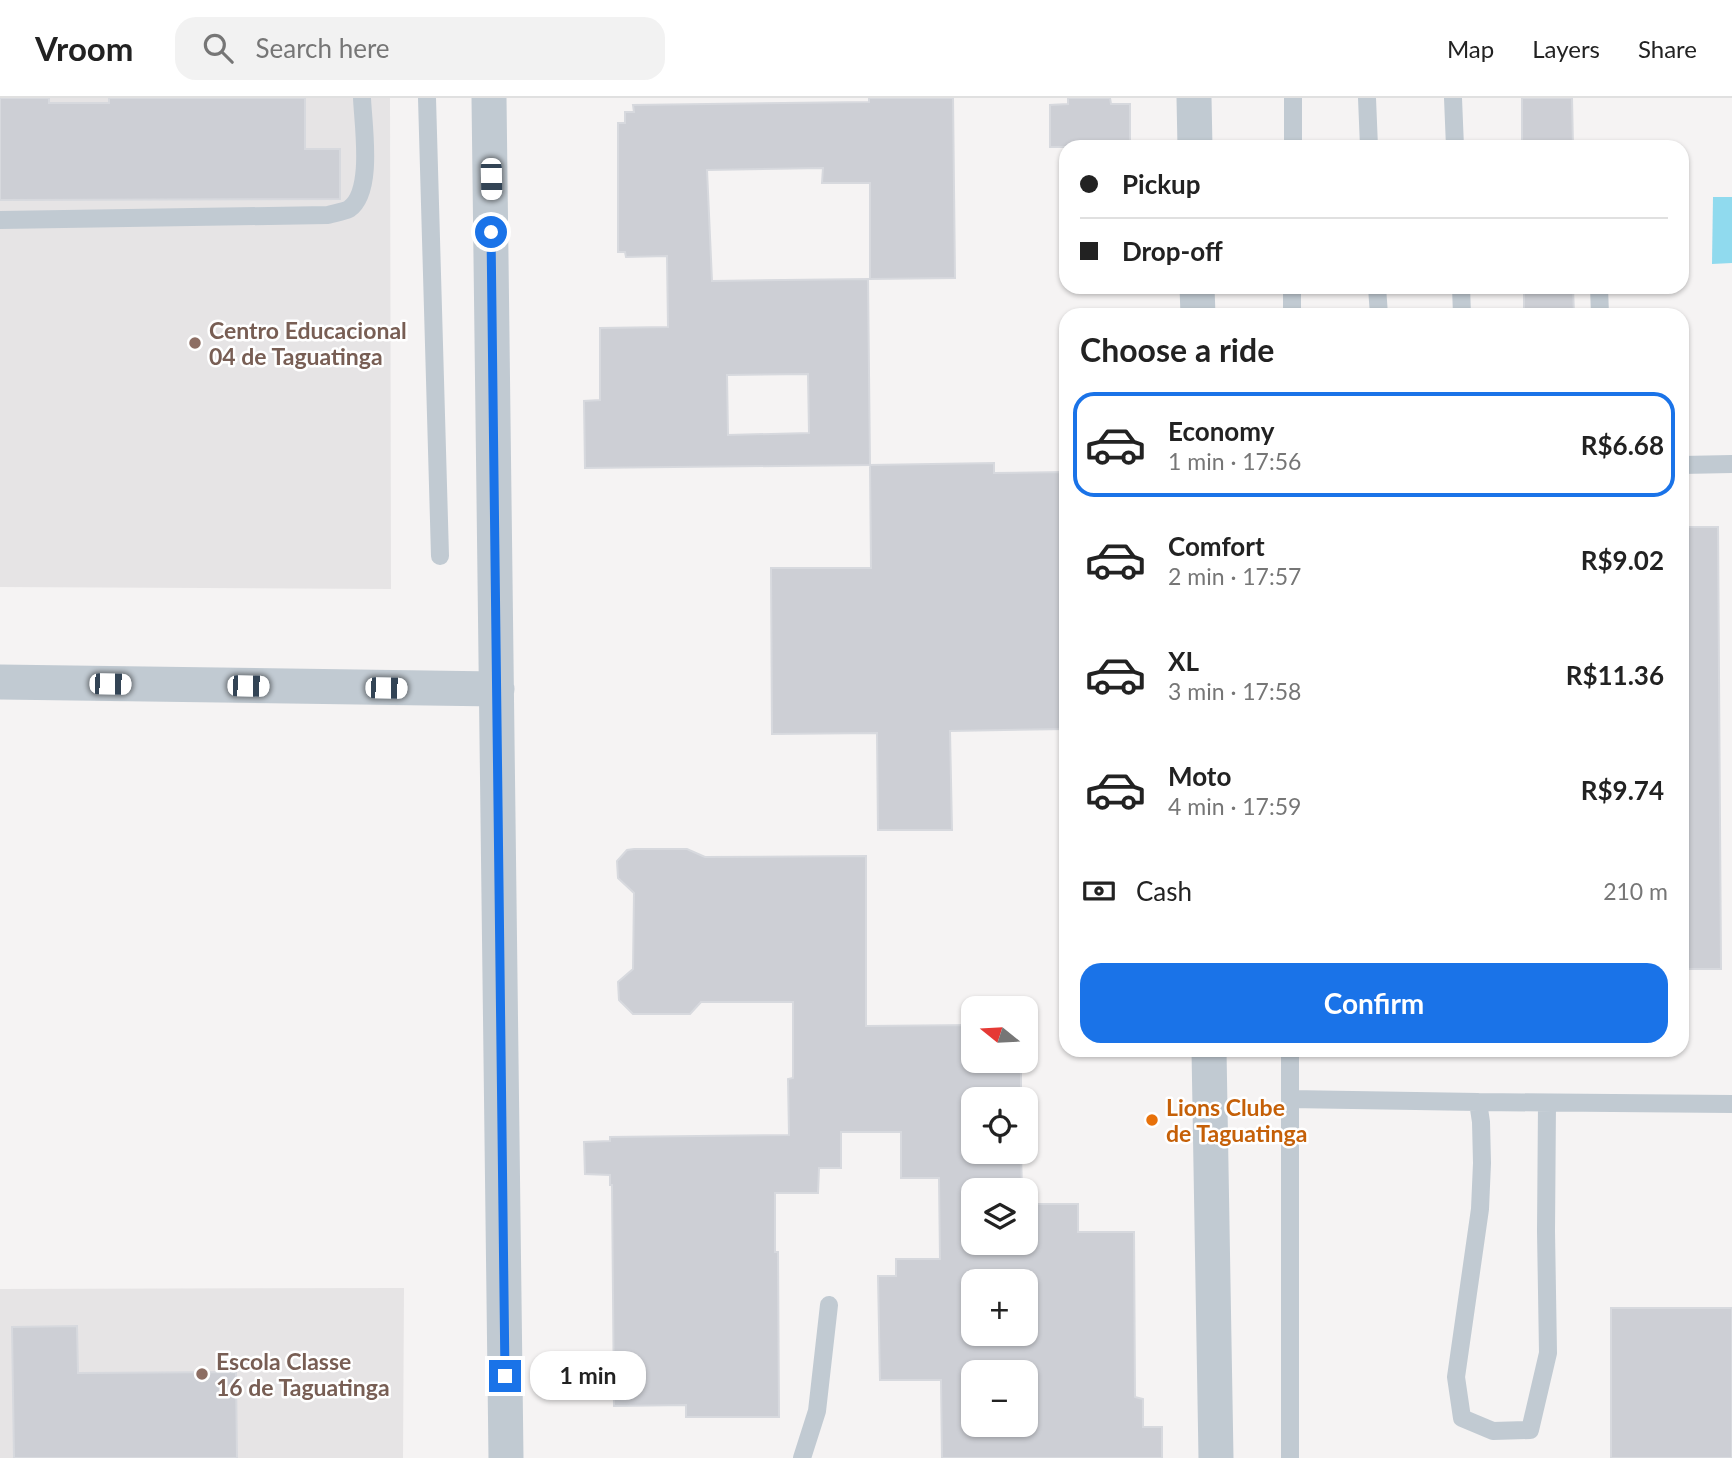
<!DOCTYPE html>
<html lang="en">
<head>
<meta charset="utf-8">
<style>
  :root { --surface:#fff; --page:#f2f2f2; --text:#222; --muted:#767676; --line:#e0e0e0; --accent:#1a73e8 }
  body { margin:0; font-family:Lato,sans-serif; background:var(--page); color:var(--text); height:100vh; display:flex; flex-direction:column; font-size:26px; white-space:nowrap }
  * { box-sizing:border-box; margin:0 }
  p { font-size:23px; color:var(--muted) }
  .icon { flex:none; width:38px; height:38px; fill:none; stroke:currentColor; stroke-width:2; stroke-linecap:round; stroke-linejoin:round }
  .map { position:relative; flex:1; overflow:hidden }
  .sheet { position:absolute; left:1059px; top:210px; width:630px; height:749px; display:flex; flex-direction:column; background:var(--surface); border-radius:21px; box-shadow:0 2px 5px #0004 }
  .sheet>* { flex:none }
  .guide { position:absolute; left:1059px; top:42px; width:630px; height:154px; border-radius:21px; box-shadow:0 2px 5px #0004; display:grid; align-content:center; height:154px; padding:0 21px; background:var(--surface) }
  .needle { width:46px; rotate:288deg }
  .fabs { position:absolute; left:961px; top:898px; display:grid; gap:14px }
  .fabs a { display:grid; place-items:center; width:77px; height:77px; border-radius:14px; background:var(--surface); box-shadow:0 2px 5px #0004; font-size:35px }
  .end { position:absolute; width:32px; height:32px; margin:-16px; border:9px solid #1a73e8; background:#fff; box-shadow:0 0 0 4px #fff }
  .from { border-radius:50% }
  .bubble { position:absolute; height:49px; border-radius:21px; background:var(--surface); box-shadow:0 2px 5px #0004; font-size:23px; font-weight:700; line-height:49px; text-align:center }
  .car { position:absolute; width:21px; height:42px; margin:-21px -10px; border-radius:9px; box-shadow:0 0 5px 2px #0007; background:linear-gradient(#fff 24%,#345 0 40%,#fff 0 76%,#345 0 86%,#fff 0) }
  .guide b { display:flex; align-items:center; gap:24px; height:66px; font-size:26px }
  .guide b+b { border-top:2px solid var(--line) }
  .guide i { width:18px; height:18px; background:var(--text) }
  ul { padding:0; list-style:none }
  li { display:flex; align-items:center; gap:21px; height:105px; margin:0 14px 10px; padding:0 7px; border:4px solid transparent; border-radius:21px }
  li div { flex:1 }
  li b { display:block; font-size:26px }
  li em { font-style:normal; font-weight:700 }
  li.active { border-color:var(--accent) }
  li>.icon { width:63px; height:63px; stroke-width:1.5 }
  h2 { padding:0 21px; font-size:32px; line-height:84px }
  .pay { display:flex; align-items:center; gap:18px; height:77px; padding:0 21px; font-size:26px }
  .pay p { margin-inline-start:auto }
  .primary-button { display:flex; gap:14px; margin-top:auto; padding:14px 21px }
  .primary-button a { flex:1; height:80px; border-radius:21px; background:var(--accent); color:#fff; font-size:28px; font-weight:700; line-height:80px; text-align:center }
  header { display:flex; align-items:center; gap:42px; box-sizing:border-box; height:98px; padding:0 35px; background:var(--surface); border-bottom:2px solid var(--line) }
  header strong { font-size:33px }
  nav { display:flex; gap:38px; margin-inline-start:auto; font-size:24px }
  .search { width:490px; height:63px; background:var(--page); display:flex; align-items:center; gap:18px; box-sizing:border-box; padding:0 24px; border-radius:21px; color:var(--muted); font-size:26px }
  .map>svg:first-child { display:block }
  .education { fill:#e6e4e5 }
  .water { fill:#90daee }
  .building { fill:#cdcfd5; stroke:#d7d9de; stroke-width:2; fill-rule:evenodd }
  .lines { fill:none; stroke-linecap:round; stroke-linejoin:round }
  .service { stroke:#c1cad2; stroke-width:18 }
  .minor { stroke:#c1cad2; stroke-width:35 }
  .route { stroke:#1a73e8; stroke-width:9 }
  .education-dot { fill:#8d6e63; stroke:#fff; stroke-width:2.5 }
  .food-dot { fill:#e8710a; stroke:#fff; stroke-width:2.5 }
  .labels { text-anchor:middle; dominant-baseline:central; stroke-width:5; stroke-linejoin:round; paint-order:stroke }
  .education-label { font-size:23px; font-weight:bold; fill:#785e54; stroke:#fff; text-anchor:start }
  .food-label { font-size:23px; font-weight:bold; fill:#c56008; stroke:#fff; text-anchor:start }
</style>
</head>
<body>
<header>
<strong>Vroom</strong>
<div class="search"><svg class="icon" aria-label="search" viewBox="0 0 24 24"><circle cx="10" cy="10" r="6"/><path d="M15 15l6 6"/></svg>Search here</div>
<nav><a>Map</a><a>Layers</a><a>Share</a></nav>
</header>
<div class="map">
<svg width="1732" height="1360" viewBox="0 0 1732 1360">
  <rect width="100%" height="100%" fill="#f5f3f3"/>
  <path class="education" d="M0,0H390L391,491L0,489Z
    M404,1190L403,1360H0V1191Z"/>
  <path class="water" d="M1713,99H1732V165L1712,166Z"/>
  <path class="building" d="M0,0H49V5H109V0H305V51H340V101L0,102Z
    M869,0H953L955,180L870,181V85H822L823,70L707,72L712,183L868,181L870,367L585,370L584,303L600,302V230L668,229L667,158L626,159L625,154H618V25H625V14H634L633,7L869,4ZM808,276L809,335L728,337L727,277Z
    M1068,0H1110L1111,6H1130V49H1050V7L1068,6Z
    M1522,0H1572L1573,49H1522Z
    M1524,189H1573L1574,217H1524Z
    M994,365V375L1066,374V631L950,633L952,732H878L877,635L772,636L771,470H871L870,367Z
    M1682,429H1718L1721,871H1682Z
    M634,751H687L705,759L866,758V928L973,927V962H1021V1001H973V1054H1021L1022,1092H973V1144H1026V1106H1078V1134H1134L1135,1299L1143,1301V1329H1162V1360H942L941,1282H880L878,1178H896V1161H940L939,1080H901V1034H841V1070H819L818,1095H775V1154H778L779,1319H686V1307L614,1308L612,1087H610V1077L585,1076L584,1044L610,1043V1039L789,1037L788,981L793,980V904H701L690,916H633L619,902L618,884L633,871L634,795L618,780L617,763L627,752ZM973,1183H1026V1236H973ZM973,1274H1026V1326H973Z
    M1611,1210H1732V1360H1611Z
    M77,1228L78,1275L236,1274L237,1360H14L12,1229Z"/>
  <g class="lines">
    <path class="service" d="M427,0L440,458
      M1367,0L1369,49
      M1453,0L1455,49
      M1293,49V0
      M0,122L328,117C334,115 343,114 349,111C374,94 363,27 362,0
      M1377,189L1379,217
      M1461,189L1462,217
      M1599,189L1600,217
      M1292,217V189
      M1682,367L1732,366
      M1290,1001L1478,1004L1481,1024L1482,1065L1480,1111L1456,1279L1462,1320L1493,1333L1530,1332L1548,1255L1546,1133L1547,1005
      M1478,1004L1732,1006
      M802,1360L817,1313L829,1207
      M1290,1360V952"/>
    <path class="minor" d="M489,0L506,1360
      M1194,0L1195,49
      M1197,189L1198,217
      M0,584L497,591
      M1209,952L1216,1360"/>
  </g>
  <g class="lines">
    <path class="route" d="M491,134L505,1278"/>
  </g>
  <g class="education-dot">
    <circle cx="195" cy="245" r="7"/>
    <circle cx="202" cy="1276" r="7"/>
  </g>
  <circle class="food-dot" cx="1152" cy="1022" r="7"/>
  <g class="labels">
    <g class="education-label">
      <text x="209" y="232">Centro Educacional<tspan x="209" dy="26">04 de Taguatinga</tspan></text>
      <text x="216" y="1263">Escola Classe<tspan x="216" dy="26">16 de Taguatinga</tspan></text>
    </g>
    <g class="food-label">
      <text x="1166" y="1009">Lions Clube<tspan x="1166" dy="26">de Taguatinga</tspan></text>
    </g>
  </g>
</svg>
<div class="fabs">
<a><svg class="needle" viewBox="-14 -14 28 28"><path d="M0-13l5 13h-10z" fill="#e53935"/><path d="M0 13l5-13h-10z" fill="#767676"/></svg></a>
<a><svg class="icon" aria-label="locate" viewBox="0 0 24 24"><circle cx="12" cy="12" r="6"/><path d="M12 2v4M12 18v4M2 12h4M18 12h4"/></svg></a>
<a><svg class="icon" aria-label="layers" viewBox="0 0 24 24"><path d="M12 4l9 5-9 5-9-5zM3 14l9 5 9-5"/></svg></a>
<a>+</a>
<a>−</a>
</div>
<i class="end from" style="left:491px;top:134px"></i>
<i class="end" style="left:505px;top:1278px"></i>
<div class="bubble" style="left:530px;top:1253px;width:116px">1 min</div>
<i class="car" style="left:491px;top:81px;rotate:179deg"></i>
<i class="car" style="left:110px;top:586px;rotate:91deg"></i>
<i class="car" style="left:248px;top:588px;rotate:91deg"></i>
<i class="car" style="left:386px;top:590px;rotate:91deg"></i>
<div class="guide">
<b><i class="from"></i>Pickup</b>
<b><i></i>Drop-off</b>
</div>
<section class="sheet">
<h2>Choose a ride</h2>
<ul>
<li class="active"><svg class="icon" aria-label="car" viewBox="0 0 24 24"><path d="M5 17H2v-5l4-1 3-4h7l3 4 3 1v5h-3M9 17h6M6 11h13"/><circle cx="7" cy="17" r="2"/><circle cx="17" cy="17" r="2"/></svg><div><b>Economy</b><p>1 min · 17:56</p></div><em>R$6.68</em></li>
<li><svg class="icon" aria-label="car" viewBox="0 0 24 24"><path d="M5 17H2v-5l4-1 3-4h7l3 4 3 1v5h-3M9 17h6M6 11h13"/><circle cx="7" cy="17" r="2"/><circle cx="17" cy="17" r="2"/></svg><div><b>Comfort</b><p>2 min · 17:57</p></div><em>R$9.02</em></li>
<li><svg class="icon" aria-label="car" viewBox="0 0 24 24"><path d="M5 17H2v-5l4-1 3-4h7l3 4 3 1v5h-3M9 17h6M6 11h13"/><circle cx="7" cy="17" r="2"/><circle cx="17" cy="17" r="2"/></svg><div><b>XL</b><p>3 min · 17:58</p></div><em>R$11.36</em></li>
<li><svg class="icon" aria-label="car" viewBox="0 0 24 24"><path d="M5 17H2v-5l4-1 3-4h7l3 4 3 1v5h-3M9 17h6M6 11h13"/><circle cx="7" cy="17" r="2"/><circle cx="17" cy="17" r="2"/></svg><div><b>Moto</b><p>4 min · 17:59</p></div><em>R$9.74</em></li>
</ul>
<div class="pay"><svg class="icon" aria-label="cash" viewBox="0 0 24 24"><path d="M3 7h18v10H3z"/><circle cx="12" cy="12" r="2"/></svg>Cash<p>210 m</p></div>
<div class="primary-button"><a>Confirm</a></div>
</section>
</div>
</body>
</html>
